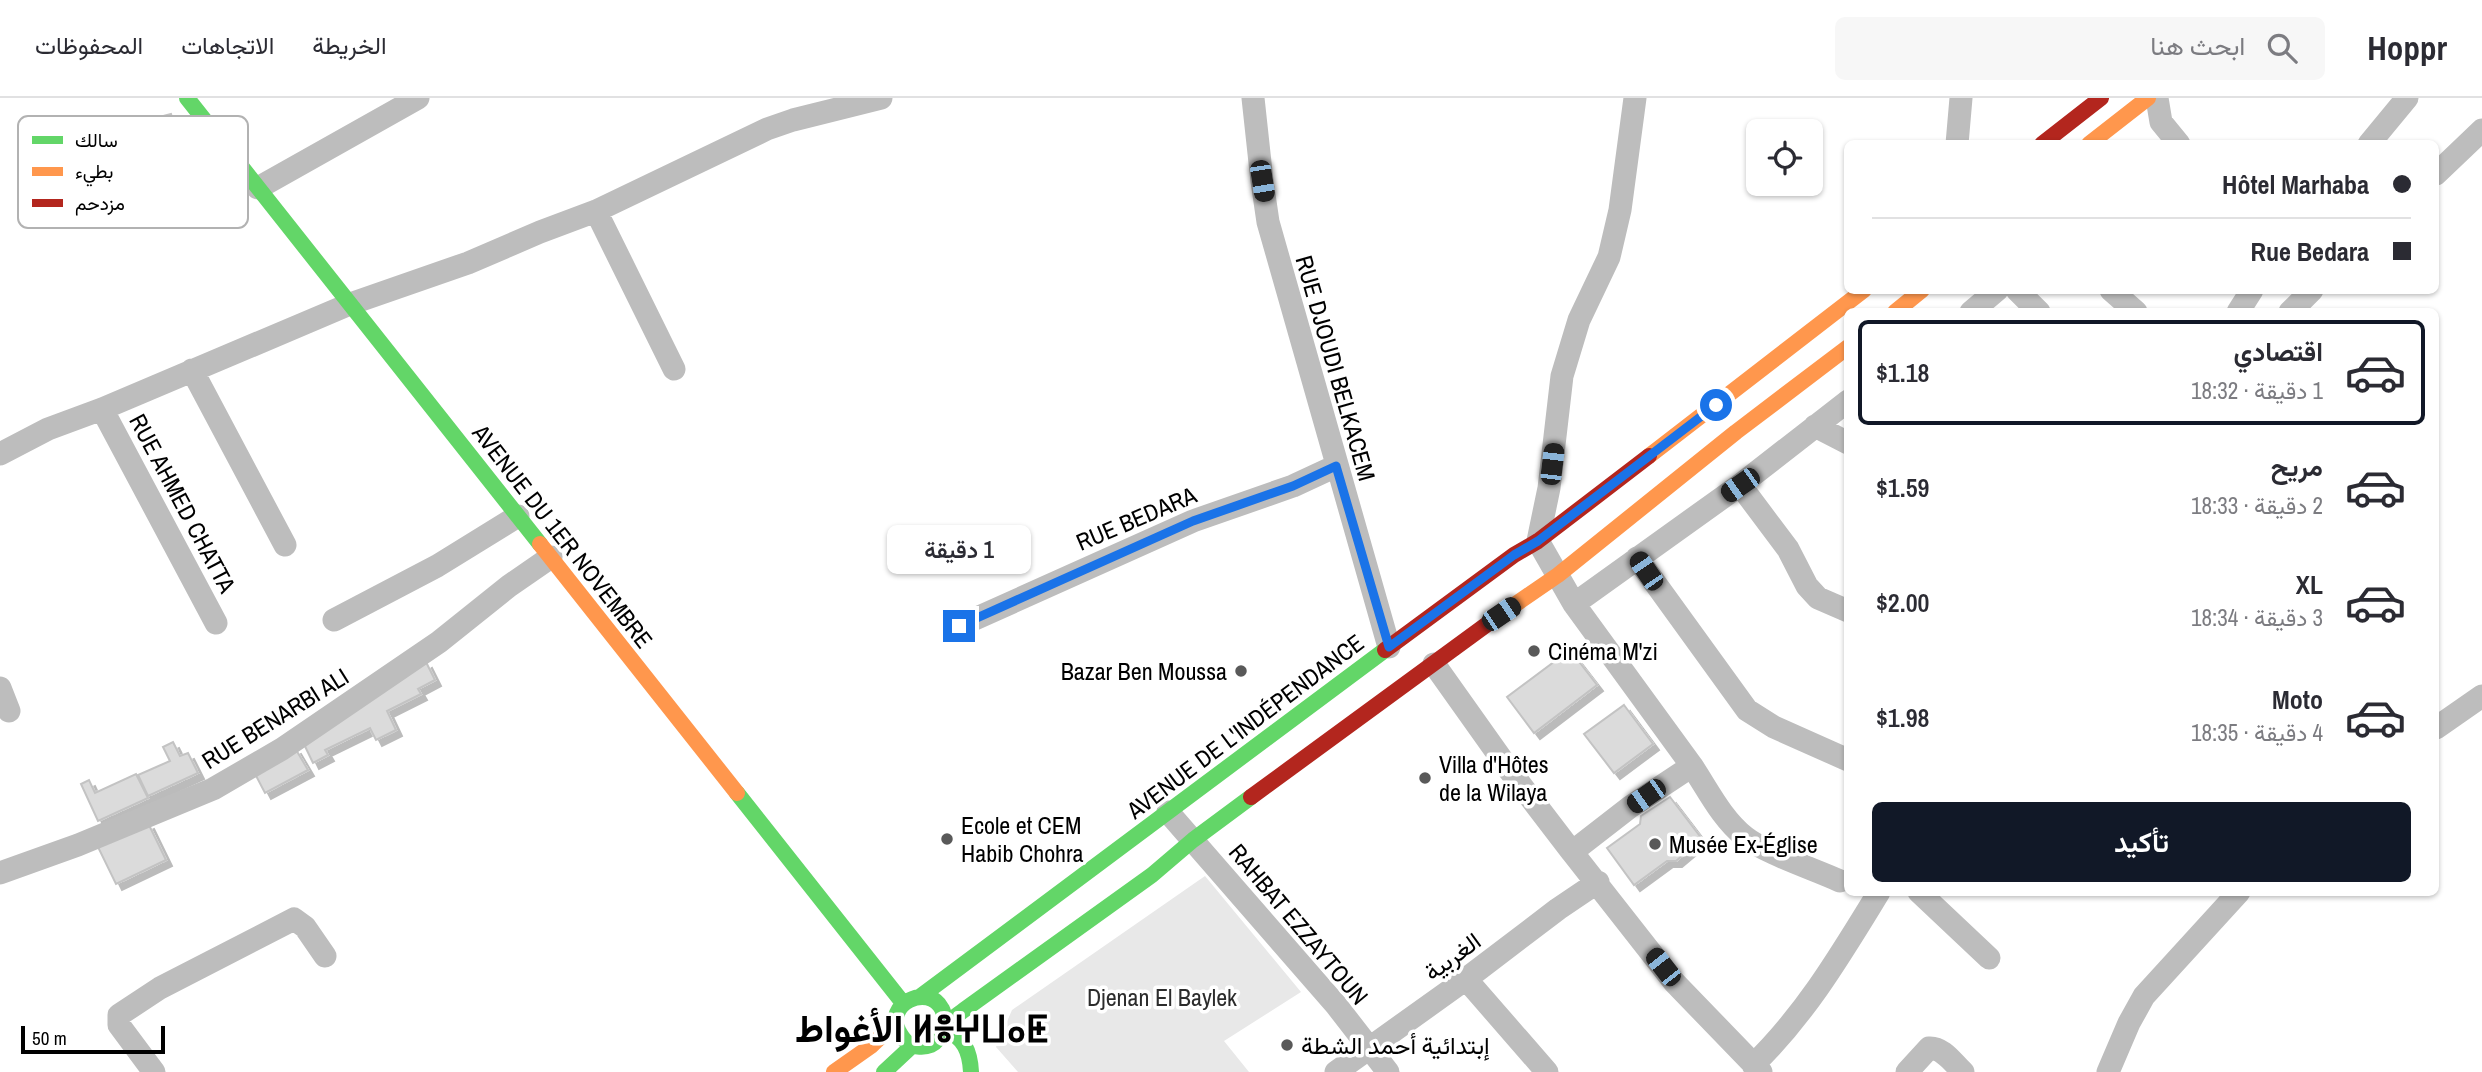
<!DOCTYPE html>
<html lang="ar">
<head>
<meta charset="utf-8">
<style>
  :root { --surface:#fff; --page:#f7f7f7; --text:#2b2b33; --muted:#7c7c81; --line:#e1e1e2; --accent:#111827 }
  body { margin:0; font-family:"Archivo Narrow",Vazirmatn,"Noto Sans Tifinagh",sans-serif; background:var(--page); color:var(--text); direction:rtl; height:100vh; display:flex; flex-direction:column; font-size:26px; white-space:nowrap }
  * { box-sizing:border-box; margin:0 }
  p { font-size:23px; color:var(--muted) }
  .icon { flex:none; width:38px; height:38px; fill:none; stroke:currentColor; stroke-width:2; stroke-linecap:round; stroke-linejoin:round }
  .map { position:relative; flex:1; overflow:hidden; direction:ltr }
  .sheet { position:absolute; left:1844px; top:210px; width:595px; height:588px; display:flex; flex-direction:column; background:var(--surface); border-radius:10px; box-shadow:0 2px 5px #0004; direction:rtl }
  .sheet>* { flex:none }
  .guide { position:absolute; left:1844px; top:42px; width:595px; height:154px; border-radius:10px; box-shadow:0 2px 5px #0004; direction:rtl; display:grid; align-content:center; height:154px; padding:0 28px; background:var(--surface) }
  .fabs { position:absolute; left:1746px; top:21px; display:grid; gap:14px }
  .fabs a { display:grid; place-items:center; width:77px; height:77px; border-radius:10px; background:var(--surface); box-shadow:0 2px 5px #0004; font-size:35px }
  .scale { position:absolute; left:21px; bottom:18px; width:144px; box-sizing:border-box; padding-left:7px; border:4px solid #000; border-top:0; font-size:19px; line-height:24px; white-space:nowrap; color:#000; -webkit-text-stroke:5px #fff; paint-order:stroke }
  .end { position:absolute; width:32px; height:32px; margin:-16px; border:9px solid #1a73e8; background:#fff; box-shadow:0 0 0 4px #fff }
  .from { border-radius:50% }
  .bubble { position:absolute; height:49px; border-radius:10px; background:var(--surface); box-shadow:0 2px 5px #0004; font-size:23px; font-weight:600; line-height:49px; text-align:center; direction:rtl }
  .car { position:absolute; width:21px; height:42px; margin:-21px -10px; border-radius:9px; box-shadow:0 0 5px 2px #0007; background:linear-gradient(#222 24%,#8ab4d8 0 40%,#222 0 76%,#8ab4d8 0 86%,#222 0) }
  .guide b { display:flex; align-items:center; gap:24px; height:66px; font-size:26px }
  .guide b+b { border-top:2px solid var(--line) }
  .guide i { width:18px; height:18px; background:var(--text) }
  ul { padding:12px 0 0; list-style:none }
  li { display:flex; align-items:center; gap:21px; height:105px; margin:0 14px 10px; padding:0 14px; border:4px solid transparent; border-radius:10px }
  li div { flex:1 }
  li b { display:block; font-size:26px }
  li em { font-style:normal; font-weight:600 }
  li.on { border-color:var(--accent) }
  li>.icon { width:63px; height:63px; stroke-width:1.5 }
  .button { display:flex; gap:14px; margin-top:auto; padding:14px 28px }
  .button a { flex:1; height:80px; border-radius:10px; background:var(--accent); color:#fff; font-size:28px; font-weight:600; line-height:80px; text-align:center }
  header { display:flex; align-items:center; gap:42px; box-sizing:border-box; height:98px; padding:0 35px; background:var(--surface); border-bottom:2px solid var(--line) }
  header strong { font-size:33px }
  nav { display:flex; gap:38px; margin-inline-start:auto; font-size:24px }
  .search { width:490px; height:63px; background:var(--page); display:flex; align-items:center; gap:18px; box-sizing:border-box; padding:0 24px; border-radius:10px; color:var(--muted); font-size:26px }
  .map>svg:first-child { display:block }
  .green { fill:#e8e8e8 }
  .building { fill:#dbdbdb; stroke:#c3c3c3; stroke-width:2; filter:url(#shadow) }
  .lines { fill:none; stroke-linecap:round; stroke-linejoin:round }
  .street { stroke:#bdbdbd; stroke-width:23 }
  .fast { stroke:#63d668; stroke-width:16 }
  .slow { stroke:#ff974d; stroke-width:16 }
  .jam { stroke:#b3261e; stroke-width:16 }
  .route { stroke:#1a73e8; stroke-width:9 }
  .poi-dot { fill:#595959; stroke:#fff; stroke-width:2.5 }
  .labels { text-anchor:middle; dominant-baseline:central; stroke-width:7; stroke-linejoin:round; paint-order:stroke }
  .street-label { font-size:24px; fill:#000; stroke:#fff }
  .poi-label { font-size:24px; fill:#000; stroke:#fff; text-anchor:start }
  .park-label { font-size:24px; fill:#2c2c2c; stroke:#fff }
  .town-label { font-size:38px; font-weight:bold; fill:#000; stroke:#fff }
  .key { fill:#fff; stroke:#b2b2b2; stroke-width:2 }
  .key-label { font-size:19px; fill:#000 }
</style>
</head>
<body>
<header>
<strong>Hoppr</strong>
<div class="search"><svg class="icon" aria-label="search" viewBox="0 0 24 24"><circle cx="10" cy="10" r="6"/><path d="M15 15l6 6"/></svg>ابحث هنا</div>
<nav><a>الخريطة</a><a>الاتجاهات</a><a>المحفوظات</a></nav>
</header>
<div class="map">
<svg width="2482" height="974" viewBox="0 0 2482 974">
  <defs>
    <filter id="shadow"><feDropShadow dx="6" dy="6" stdDeviation="0" flood-color="#0004"/></filter>
  </defs>
  <rect width="100%" height="100%" fill="#fff"/>
  <path class="green" d="M1205,778L1301,894L1224,943L1249,974H1018L996,949L1012,912Z"/>
  <path class="building" d="M171,16L178,41L168,44L171,56L157,59L148,22Z
    M1570,552L1597,587L1534,635L1507,599Z
    M426,564L435,582L418,591L421,596L387,613L396,632L376,642L370,630L325,652L328,657L313,665L302,642Z
    M1624,607L1653,646L1614,675L1584,636Z
    M173,644L180,658L188,655L198,675L148,698L138,677L170,663L163,649Z
    M295,650L308,672L265,695L253,672Z
    M136,676L148,700L98,723L81,686L89,682L95,695Z
    M1670,699L1702,741L1676,763H1667L1634,787L1607,750L1640,726L1641,718Z
    M148,725L166,762L116,786L98,749Z"/>
  <g class="lines">
    <path class="street" d="M1253,0L1262,83L1268,124L1389,549
      M1635,0L1620,112L1609,159L1579,222L1562,278L1549,390L1538,443L1574,506L1692,668L1630,709L1572,754L1674,884L1761,974
      M2157,0L2161,24L2179,46
      M1957,46L1961,0
      M2369,46L2407,0
      M2436,76L2482,32
      M258,90L418,0
      M596,113L674,271
      M2017,192L2039,214
      M2111,192L2136,214
      M1971,214L1997,192
      M2238,214L2252,192
      M2290,214L2312,192
      M192,272L285,447
      M102,311L216,525
      M1815,328L1848,345
      M0,356L48,331L102,311L350,206L468,165L540,134L596,113L767,31L793,22L881,0
      M1740,387L1788,451L1807,488L1818,500L1848,513
      M1637,460L1747,612L1774,629L1848,662
      M1574,506L1740,387L1848,303
      M334,522L437,468L518,418
      M959,528L1193,423L1293,388L1336,368
      M1434,566L1510,673L1572,754
      M0,590L9,613
      M2436,630L2482,598
      M1692,668C1708,692 1722,721 1745,739C1765,755 1814,771 1840,783
      M1168,714L1336,907L1388,974
      M0,775L78,747L213,691L282,651L439,544L509,488L551,459
      M1919,794L1989,860
      M1466,881L1547,974
      M1753,967C1805,917 1841,856 1879,794
      M154,974L119,927V917L160,890L294,821L305,829L325,858
      M1336,974L1466,881L1558,811L1598,784
      M1907,974L1929,950C1943,949 1953,965 1963,974
      M2108,974L2129,925L2144,898L2239,794"/>
    <path class="fast" d="M187,0L540,446
      M737,695L903,905
      M921,898L1385,552
      M946,927C945,922 944,915 942,911C928,884 883,907 899,934C902,939 904,943 909,946C915,949 924,950 931,947C940,943 941,933 947,926C951,921 959,916 964,912L1152,777L1193,742L1251,699
      M945,931C964,940 970,953 971,974
      M884,974L912,948"/>
    <path class="slow" d="M2089,46L2148,0
      M1895,214L1922,192
      M1649,358L1864,192
      M540,446L737,695
      M1497,519L1558,477L1736,334L1848,249
      M834,974L871,948L895,925"/>
    <path class="jam" d="M2042,46L2101,0
      M1385,552L1514,457L1538,443L1649,358
      M1251,699L1497,519"/>
  </g>
  <g class="lines">
    <path class="route" d="M959,528L1193,423L1293,388L1336,368L1389,549L1514,457L1538,443L1716,307"/>
  </g>
  <g class="poi-dot">
    <circle cx="1534" cy="553" r="7"/>
    <circle cx="1241" cy="573" r="7"/>
    <circle cx="1425" cy="680" r="7"/>
    <circle cx="947" cy="741" r="7"/>
    <circle cx="1655" cy="746" r="7"/>
    <circle cx="1287" cy="947" r="7"/>
  </g>
  <g class="labels">
    <g class="street-label">
      <text transform="translate(1336 270) rotate(74)">RUE DJOUDI BELKACEM</text>
      <text transform="translate(183 405) rotate(62)">RUE AHMED CHATTA</text>
      <text transform="translate(1136 420) rotate(-23)">RUE BEDARA</text>
      <text transform="translate(563 438) rotate(52)">AVENUE DU 1ER NOVEMBRE</text>
      <text transform="translate(275 620) rotate(-32)">RUE BENARBI ALI</text>
      <text transform="translate(1245 628) rotate(-37)">AVENUE DE L'INDÉPENDANCE</text>
      <text transform="translate(1299 826) rotate(50)">RAHBAT EZZAYTOUN</text>
      <text transform="translate(1452 858) rotate(-36)">الغربية</text>
    </g>
    <g class="poi-label">
      <text x="1548" y="553">Cinéma M'zi</text>
      <text x="1227" y="573" text-anchor="end">Bazar Ben Moussa</text>
      <text x="1439" y="666">Villa d'Hôtes<tspan x="1439" dy="28">de la Wilaya</tspan></text>
      <text x="961" y="727">Ecole et CEM<tspan x="961" dy="28">Habib Chohra</tspan></text>
      <text x="1669" y="746">Musée Ex-Église</text>
      <text x="1301" y="947">إبتدائية أحمد الشطة</text>
    </g>
    <g class="park-label">
      <text x="1162" y="899">Djenan El Baylek</text>
    </g>
    <g class="town-label">
      <text x="922" y="930">الأغواط ⵍⴻⵖⵡⴰⵟ</text>
    </g>
  </g>
  <rect x="18" y="18" width="230" height="112" rx="10" class="key"/>
  <rect x="32" y="38" width="31" height="8" fill="#63d668"/>
  <rect x="32" y="69" width="31" height="9" fill="#ff974d"/>
  <rect x="32" y="101" width="31" height="8" fill="#b3261e"/>
  <g class="key-label">
    <text x="75" y="49">سالك</text>
    <text x="75" y="80">بطيء</text>
    <text x="75" y="112">مزدحم</text>
  </g>
</svg>
<div class="fabs">
<a><svg class="icon" aria-label="locate" viewBox="0 0 24 24"><circle cx="12" cy="12" r="6"/><path d="M12 2v4M12 18v4M2 12h4M18 12h4"/></svg></a>
</div>
<div class="scale">50 m</div>
<i class="end from" style="left:1716px;top:307px"></i>
<i class="end" style="left:959px;top:528px"></i>
<div class="bubble" style="left:887px;top:427px;width:144px">1 دقيقة</div>
<i class="car" style="left:1262px;top:83px;rotate:171deg"></i>
<i class="car" style="left:1552px;top:366px;rotate:7deg"></i>
<i class="car" style="left:1740px;top:387px;rotate:235deg"></i>
<i class="car" style="left:1646px;top:473px;rotate:326deg"></i>
<i class="car" style="left:1501px;top:516px;rotate:56deg"></i>
<i class="car" style="left:1646px;top:698px;rotate:235deg"></i>
<i class="car" style="left:1663px;top:869px;rotate:322deg"></i>
<div class="guide">
<b><i class="from"></i>Hôtel Marhaba</b>
<b><i></i>Rue Bedara</b>
</div>
<section class="sheet">
<ul>
<li class="on"><svg class="icon" aria-label="car" viewBox="0 0 24 24"><path d="M5 17H2v-5l4-1 3-4h7l3 4 3 1v5h-3M9 17h6M6 11h13"/><circle cx="7" cy="17" r="2"/><circle cx="17" cy="17" r="2"/></svg><div><b>اقتصادي</b><p>1 دقيقة · 18:32</p></div><em>$1.18</em></li>
<li><svg class="icon" aria-label="car" viewBox="0 0 24 24"><path d="M5 17H2v-5l4-1 3-4h7l3 4 3 1v5h-3M9 17h6M6 11h13"/><circle cx="7" cy="17" r="2"/><circle cx="17" cy="17" r="2"/></svg><div><b>مريح</b><p>2 دقيقة · 18:33</p></div><em>$1.59</em></li>
<li><svg class="icon" aria-label="car" viewBox="0 0 24 24"><path d="M5 17H2v-5l4-1 3-4h7l3 4 3 1v5h-3M9 17h6M6 11h13"/><circle cx="7" cy="17" r="2"/><circle cx="17" cy="17" r="2"/></svg><div><b>XL</b><p>3 دقيقة · 18:34</p></div><em>$2.00</em></li>
<li><svg class="icon" aria-label="car" viewBox="0 0 24 24"><path d="M5 17H2v-5l4-1 3-4h7l3 4 3 1v5h-3M9 17h6M6 11h13"/><circle cx="7" cy="17" r="2"/><circle cx="17" cy="17" r="2"/></svg><div><b>Moto</b><p>4 دقيقة · 18:35</p></div><em>$1.98</em></li>
</ul>
<div class="button"><a>تأكيد</a></div>
</section>
</div>
</body>
</html>
